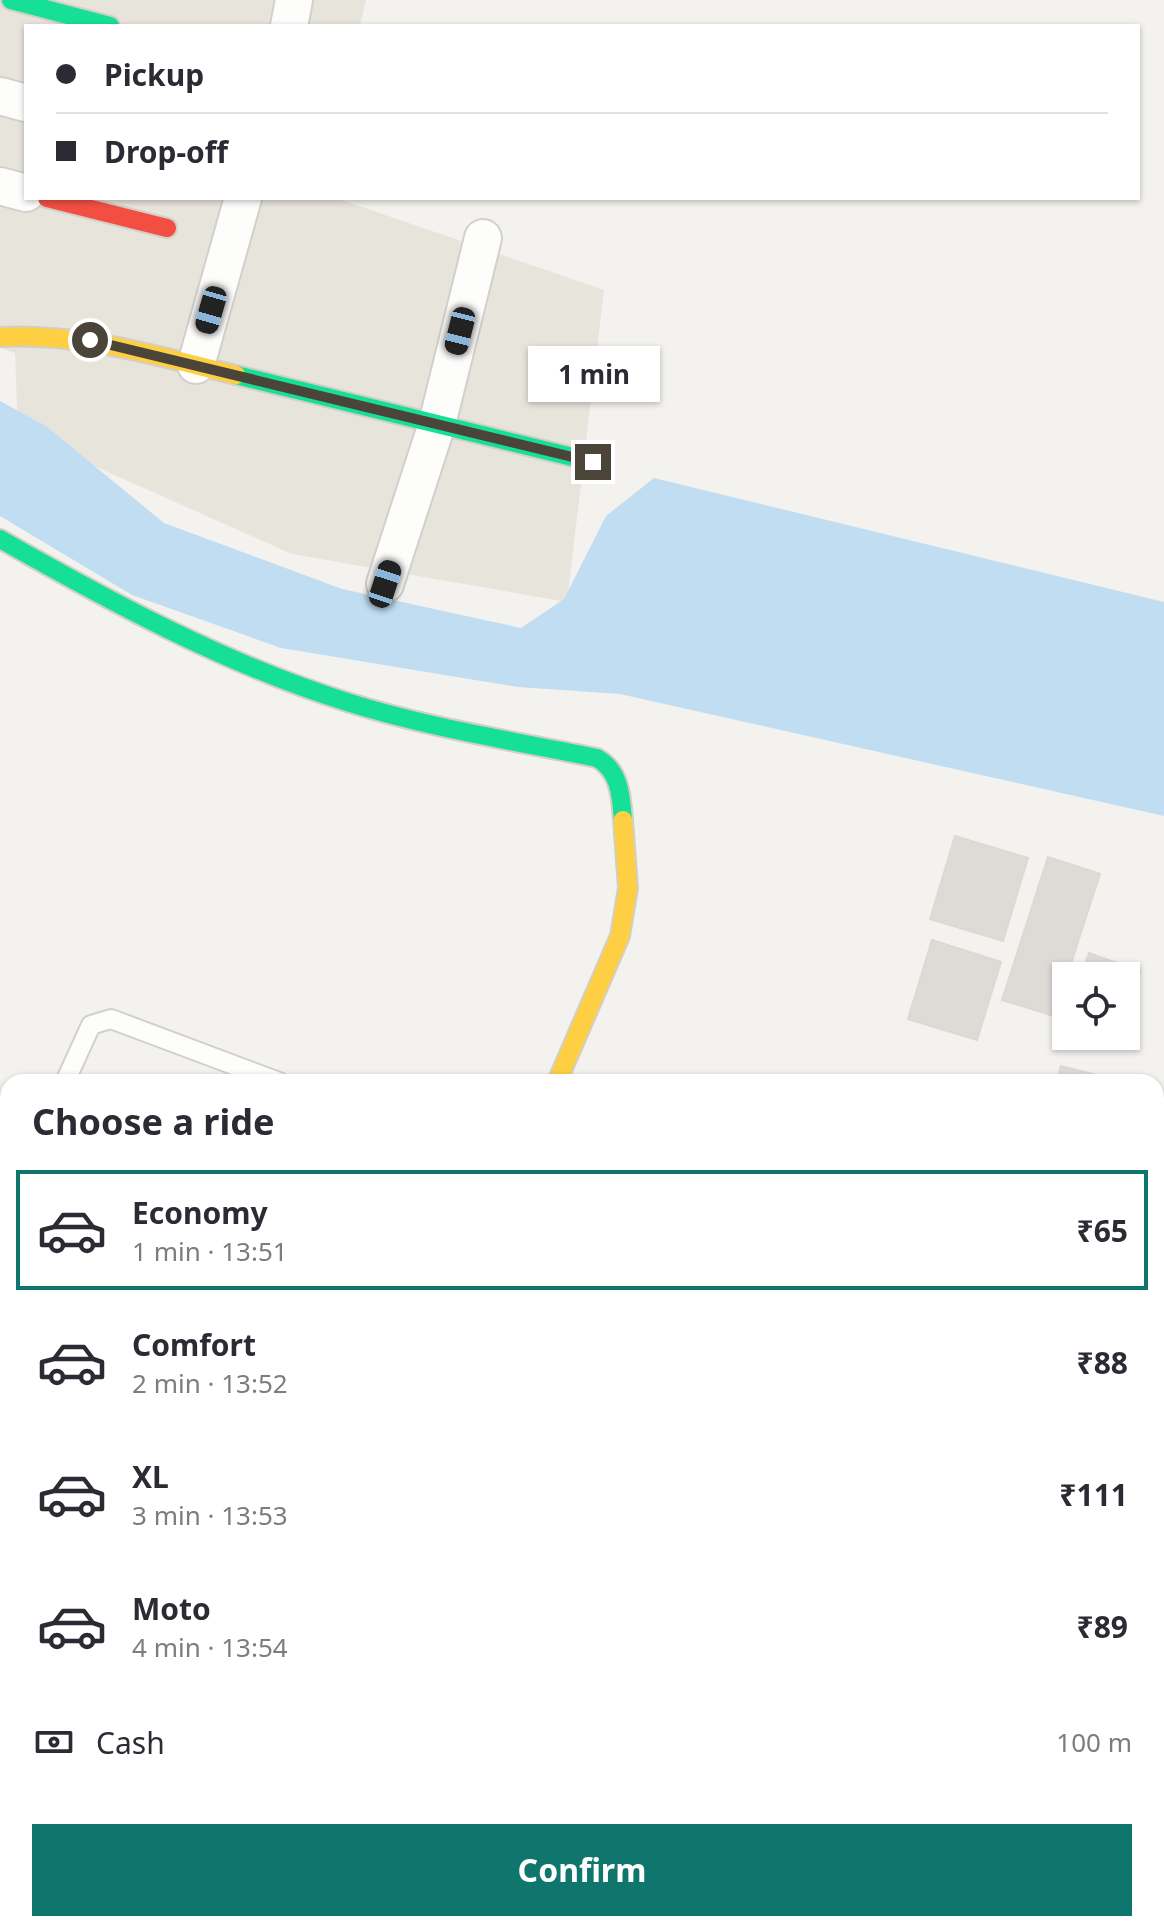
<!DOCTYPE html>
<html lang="en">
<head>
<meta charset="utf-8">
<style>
  :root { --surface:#fff; --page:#f2f2f3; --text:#2b2b33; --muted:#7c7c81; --line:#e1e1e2; --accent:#0f766e }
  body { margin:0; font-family:"Noto Sans",sans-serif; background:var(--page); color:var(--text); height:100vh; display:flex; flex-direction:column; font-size:30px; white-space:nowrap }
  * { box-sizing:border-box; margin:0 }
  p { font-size:26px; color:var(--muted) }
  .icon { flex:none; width:44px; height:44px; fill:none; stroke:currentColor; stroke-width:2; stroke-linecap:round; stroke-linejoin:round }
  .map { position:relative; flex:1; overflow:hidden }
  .drawer { position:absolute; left:0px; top:1074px; width:1164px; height:858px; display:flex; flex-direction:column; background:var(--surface); border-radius:24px 24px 0 0; box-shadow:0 2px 6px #0004 }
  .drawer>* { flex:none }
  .top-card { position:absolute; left:24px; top:24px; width:1116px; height:176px; border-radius:0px; box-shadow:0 2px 6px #0004; display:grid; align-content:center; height:176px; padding:0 32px; background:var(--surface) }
  .controls { position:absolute; left:1052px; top:962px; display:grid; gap:16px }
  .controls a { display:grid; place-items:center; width:88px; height:88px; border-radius:0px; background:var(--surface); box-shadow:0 2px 6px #0004; font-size:40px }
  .end { position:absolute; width:36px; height:36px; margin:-18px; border:10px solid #4b4439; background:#fff; box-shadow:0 0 0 4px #fff }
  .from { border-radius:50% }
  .bubble { position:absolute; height:56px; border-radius:0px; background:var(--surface); box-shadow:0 2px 6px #0004; font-size:26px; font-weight:700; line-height:56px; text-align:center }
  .car { position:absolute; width:24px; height:48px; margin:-24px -12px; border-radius:10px; box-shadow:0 0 6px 2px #0007; background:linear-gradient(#222 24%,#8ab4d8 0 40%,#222 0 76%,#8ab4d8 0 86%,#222 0) }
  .top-card b { display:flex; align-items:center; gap:28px; height:76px; font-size:30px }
  .top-card b+b { border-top:2px solid var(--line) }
  .top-card i { width:20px; height:20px; background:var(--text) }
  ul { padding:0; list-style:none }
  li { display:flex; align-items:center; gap:24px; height:120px; margin:0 16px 12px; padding:0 16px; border:4px solid transparent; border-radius:0px }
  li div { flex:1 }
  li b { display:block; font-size:30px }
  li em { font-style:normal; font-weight:700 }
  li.current { border-color:var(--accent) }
  li>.icon { width:72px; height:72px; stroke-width:1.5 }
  h2 { padding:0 32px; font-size:36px; line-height:96px }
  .pay { display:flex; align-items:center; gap:20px; height:88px; padding:0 32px; font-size:30px }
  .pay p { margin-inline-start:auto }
  .primary-button { display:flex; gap:16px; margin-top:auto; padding:16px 32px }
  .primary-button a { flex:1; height:92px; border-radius:0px; background:var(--accent); color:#fff; font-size:32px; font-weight:700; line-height:92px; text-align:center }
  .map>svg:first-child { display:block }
  .residential { fill:#e7e4dc }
  .water { fill:#c0ddf1 }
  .building { fill:#dedbd6; stroke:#dcd9d4; stroke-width:2 }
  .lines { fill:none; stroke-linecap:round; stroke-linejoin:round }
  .lane-casing { stroke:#d2d0cb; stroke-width:22 }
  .street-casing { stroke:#d2d0cb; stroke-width:40 }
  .fast-casing { stroke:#d3cfc5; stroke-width:22 }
  .slow-casing { stroke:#d3cfc5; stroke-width:22 }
  .jam-casing { stroke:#d3cfc5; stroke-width:22 }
  .lane { stroke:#fdfdfc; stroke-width:18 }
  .street { stroke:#fdfdfc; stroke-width:36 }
  .fast { stroke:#16e098; stroke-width:18 }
  .slow { stroke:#ffcf43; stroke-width:18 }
  .jam { stroke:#f24e42; stroke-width:18 }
  .route { stroke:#4b4439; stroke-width:10 }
</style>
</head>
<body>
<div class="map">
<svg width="1164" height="1931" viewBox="0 0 1164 1931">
  <rect width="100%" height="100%" fill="#f4f2ee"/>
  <path class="residential" d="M0,0H366L360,26H26V198H336L604,290L567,602L292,554L18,432L15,353L0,348Z"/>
  <path class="water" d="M0,401L46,426L164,523L342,589L521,628L564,599L606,516L654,478L1164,602V816L620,694L518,687L281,648L132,595L0,516Z"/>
  <path class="building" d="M955,836L1028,858L1003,941L930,919Z
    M1048,857L1100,874L1054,1016L1002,1000Z
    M932,940L1001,962L977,1040L908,1019Z
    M1089,953L1140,971L1126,1008V976H1081Z
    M1061,1066L1108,1078L1107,1082H1057Z"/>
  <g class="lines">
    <g class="lane-casing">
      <path id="lane" d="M65,1082L91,1025L111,1019L279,1082
        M3,1229L8,1219
        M0,1718L8,1722
        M295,1924L302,1931"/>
    </g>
    <g class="street-casing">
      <path id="street" d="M289,26L294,0
        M0,96L26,103
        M0,186L26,193
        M196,365L243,198
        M385,584L437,424L483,238
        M1156,1302L1164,1304
        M1156,1564L1164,1554
        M1156,1895L1164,1900
        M496,1924L513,1931
        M766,1931L769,1924"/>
    </g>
    <g class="fast-casing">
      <path id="fast" d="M11,0L110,26
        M236,375L593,462
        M0,539C111,602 225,664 347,702C429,728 514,741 597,758C620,771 621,796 623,820"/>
    </g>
    <g class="slow-casing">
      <path id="slow" d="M0,337C82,333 157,356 236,375
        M557,1082L620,936L628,888L623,820"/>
    </g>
    <g class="jam-casing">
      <path id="jam" d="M47,198L167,228"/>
    </g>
    <use href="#lane" class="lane"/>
    <use href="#street" class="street"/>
    <use href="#fast" class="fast"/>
    <use href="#slow" class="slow"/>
    <use href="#jam" class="jam"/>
  </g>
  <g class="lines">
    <path class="route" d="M90,340L593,462"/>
  </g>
</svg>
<div class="controls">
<a><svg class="icon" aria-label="locate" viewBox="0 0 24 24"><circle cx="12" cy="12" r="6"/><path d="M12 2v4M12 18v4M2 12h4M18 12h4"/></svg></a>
</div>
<i class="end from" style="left:90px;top:340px"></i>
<i class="end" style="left:593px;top:462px"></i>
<div class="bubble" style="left:528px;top:346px;width:132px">1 min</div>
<i class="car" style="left:211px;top:310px;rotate:196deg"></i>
<i class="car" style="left:460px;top:331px;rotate:194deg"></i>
<i class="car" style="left:385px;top:584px;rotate:18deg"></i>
<div class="top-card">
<b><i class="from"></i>Pickup</b>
<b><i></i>Drop-off</b>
</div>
<section class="drawer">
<h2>Choose a ride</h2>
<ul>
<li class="current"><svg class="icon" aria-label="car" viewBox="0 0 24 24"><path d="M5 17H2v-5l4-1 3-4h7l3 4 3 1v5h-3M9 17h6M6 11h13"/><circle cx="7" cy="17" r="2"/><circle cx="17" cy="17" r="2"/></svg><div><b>Economy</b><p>1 min · 13:51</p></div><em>₹65</em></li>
<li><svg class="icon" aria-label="car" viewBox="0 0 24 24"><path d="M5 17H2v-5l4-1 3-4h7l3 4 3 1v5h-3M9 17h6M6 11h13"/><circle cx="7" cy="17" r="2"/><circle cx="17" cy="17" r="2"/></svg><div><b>Comfort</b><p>2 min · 13:52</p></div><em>₹88</em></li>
<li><svg class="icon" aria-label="car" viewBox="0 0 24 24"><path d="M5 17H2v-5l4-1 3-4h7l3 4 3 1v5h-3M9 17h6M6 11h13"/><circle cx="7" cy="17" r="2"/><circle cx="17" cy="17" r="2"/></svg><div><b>XL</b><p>3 min · 13:53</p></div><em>₹111</em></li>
<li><svg class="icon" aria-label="car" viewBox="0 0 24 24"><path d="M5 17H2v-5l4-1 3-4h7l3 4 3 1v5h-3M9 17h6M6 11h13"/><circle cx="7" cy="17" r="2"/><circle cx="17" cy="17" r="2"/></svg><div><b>Moto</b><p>4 min · 13:54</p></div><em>₹89</em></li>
</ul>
<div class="pay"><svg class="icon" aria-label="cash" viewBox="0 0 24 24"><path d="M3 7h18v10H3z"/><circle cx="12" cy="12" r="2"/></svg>Cash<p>100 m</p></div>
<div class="primary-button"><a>Confirm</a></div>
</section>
</div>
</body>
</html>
